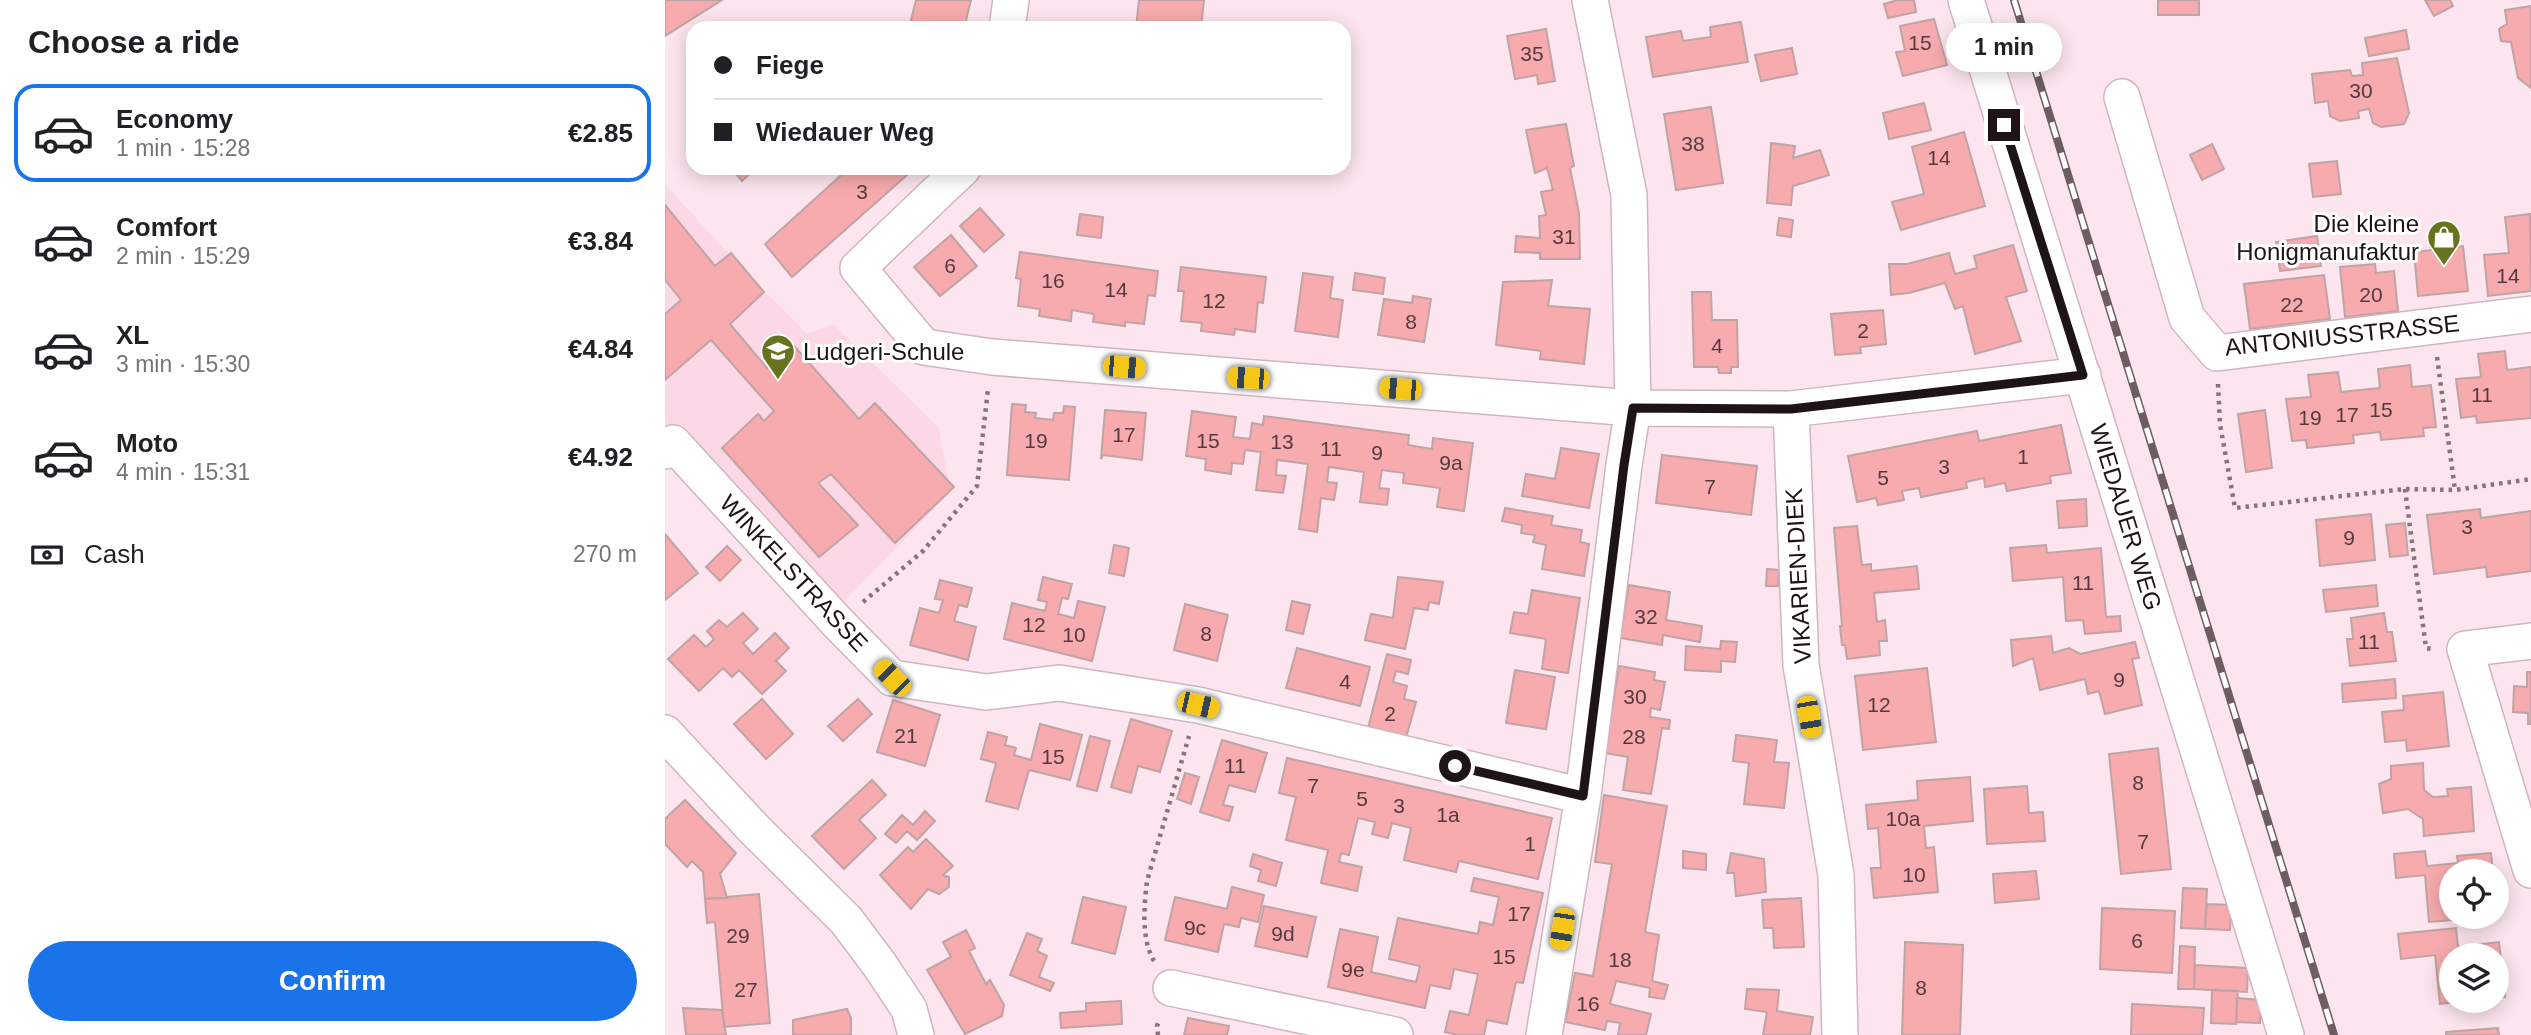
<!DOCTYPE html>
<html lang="en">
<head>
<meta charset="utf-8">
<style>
  :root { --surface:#fff; --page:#f6f6f6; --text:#202124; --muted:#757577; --line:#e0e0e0; --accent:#1a73e8 }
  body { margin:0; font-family:Arial,sans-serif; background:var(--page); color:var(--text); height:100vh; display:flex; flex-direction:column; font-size:26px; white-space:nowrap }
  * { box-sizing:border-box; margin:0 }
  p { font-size:23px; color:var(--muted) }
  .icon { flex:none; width:38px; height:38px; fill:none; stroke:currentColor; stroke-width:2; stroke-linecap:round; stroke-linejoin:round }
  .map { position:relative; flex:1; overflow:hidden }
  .details { display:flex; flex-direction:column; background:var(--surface); width:665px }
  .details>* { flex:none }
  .top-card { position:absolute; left:21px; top:21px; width:665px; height:154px; border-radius:21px; box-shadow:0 4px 18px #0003; display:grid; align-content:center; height:154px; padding:0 28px; background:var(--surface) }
  .fabs { position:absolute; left:1774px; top:859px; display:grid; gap:14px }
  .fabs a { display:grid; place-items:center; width:70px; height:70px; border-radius:50%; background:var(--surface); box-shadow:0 4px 18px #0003; font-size:35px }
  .end { position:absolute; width:32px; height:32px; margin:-16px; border:9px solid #1e1418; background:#fff; box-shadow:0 0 0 4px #fff }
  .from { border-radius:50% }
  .bubble { position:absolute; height:49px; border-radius:24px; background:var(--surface); box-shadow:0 4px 18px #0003; font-size:23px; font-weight:600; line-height:49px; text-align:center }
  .car { position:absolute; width:21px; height:42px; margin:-21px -10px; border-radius:9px; box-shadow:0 0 5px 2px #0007; background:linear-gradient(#f5c518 24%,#345 0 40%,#f5c518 0 76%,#345 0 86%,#f5c518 0) }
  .top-card b { display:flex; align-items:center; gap:24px; height:66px; font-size:26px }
  .top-card b+b { border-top:2px solid var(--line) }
  .top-card i { width:18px; height:18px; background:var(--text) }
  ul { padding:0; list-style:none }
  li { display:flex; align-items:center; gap:21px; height:98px; margin:0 14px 10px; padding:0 14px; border:4px solid transparent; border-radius:21px }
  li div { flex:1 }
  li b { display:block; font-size:26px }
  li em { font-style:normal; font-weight:600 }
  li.current { border-color:var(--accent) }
  li>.icon { width:63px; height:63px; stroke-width:1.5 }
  h2 { padding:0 28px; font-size:32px; line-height:84px }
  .pay { display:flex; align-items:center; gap:18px; height:77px; padding:0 28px; font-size:26px }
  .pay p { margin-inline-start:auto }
  .cta { display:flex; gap:14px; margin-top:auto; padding:14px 28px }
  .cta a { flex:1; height:80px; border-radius:42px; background:var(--accent); color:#fff; font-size:28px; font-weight:600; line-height:80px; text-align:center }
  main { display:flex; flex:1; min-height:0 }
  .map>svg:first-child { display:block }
  .built { fill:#fcd8e7 }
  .building { fill:#f7abae; stroke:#c0a3a4; stroke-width:2 }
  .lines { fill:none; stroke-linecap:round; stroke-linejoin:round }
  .minor-casing { stroke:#d0b5c0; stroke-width:38 }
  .path { stroke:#84747b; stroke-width:4.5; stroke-dasharray:3.5 5; stroke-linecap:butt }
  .minor { stroke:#fff; stroke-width:35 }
  .rail-casing { stroke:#6c5d63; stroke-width:8 }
  .rail { stroke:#fff; stroke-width:5; stroke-dasharray:16; stroke-linecap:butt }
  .route { stroke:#1e1418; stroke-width:9 }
  .labels { text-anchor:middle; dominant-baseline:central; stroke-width:6; stroke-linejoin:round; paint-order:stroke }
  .number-label { font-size:21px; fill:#543a3e }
  .poi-label { font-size:24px; fill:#1e1418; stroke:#fff; text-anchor:end }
  .street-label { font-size:24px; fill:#1e1418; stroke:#fff }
</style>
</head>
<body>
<main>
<section class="details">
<h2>Choose a ride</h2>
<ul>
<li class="current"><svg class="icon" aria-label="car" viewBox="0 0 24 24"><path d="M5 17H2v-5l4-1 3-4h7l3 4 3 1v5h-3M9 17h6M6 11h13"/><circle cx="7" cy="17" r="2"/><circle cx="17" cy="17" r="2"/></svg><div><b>Economy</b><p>1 min · 15:28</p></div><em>€2.85</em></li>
<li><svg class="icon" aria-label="car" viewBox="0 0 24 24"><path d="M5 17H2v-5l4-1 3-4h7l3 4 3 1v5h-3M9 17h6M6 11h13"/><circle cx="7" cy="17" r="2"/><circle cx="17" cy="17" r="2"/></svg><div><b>Comfort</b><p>2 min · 15:29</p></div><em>€3.84</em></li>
<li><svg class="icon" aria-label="car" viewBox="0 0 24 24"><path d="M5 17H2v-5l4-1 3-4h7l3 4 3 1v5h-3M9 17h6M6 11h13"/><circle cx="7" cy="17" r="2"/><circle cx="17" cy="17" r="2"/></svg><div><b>XL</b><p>3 min · 15:30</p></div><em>€4.84</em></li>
<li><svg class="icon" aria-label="car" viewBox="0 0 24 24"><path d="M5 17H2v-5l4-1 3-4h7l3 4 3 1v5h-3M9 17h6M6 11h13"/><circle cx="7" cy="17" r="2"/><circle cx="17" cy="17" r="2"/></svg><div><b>Moto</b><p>4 min · 15:31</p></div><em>€4.92</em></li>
</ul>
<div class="pay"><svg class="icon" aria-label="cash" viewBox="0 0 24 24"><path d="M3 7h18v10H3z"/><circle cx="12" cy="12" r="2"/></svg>Cash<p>270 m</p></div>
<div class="cta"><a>Confirm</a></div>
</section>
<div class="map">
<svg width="1866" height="1035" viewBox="0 0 1866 1035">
  <rect width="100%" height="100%" fill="#fce5ee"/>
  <path class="built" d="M0,184L84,276L142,334L168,324L274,428L285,493L167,614L0,439Z"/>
  <path class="building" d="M0,0H57L0,36Z
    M251,0H306L299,28H244Z
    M474,0H539L536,28H471Z
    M1233,0H1249L1251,12L1223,18L1219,4Z
    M1493,0H1534V15H1493Z
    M1760,0H1785L1788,6L1769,16Z
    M1866,6V88L1853,78L1846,42L1836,41L1834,29L1842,24L1840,10Z
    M1269,19L1282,65L1238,76L1231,52L1240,51L1235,26Z
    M1076,22L1083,62L988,77L981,37L1016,31L1018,41L1046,37L1045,27Z
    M881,29L890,81L873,84L872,75L850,79L842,36Z
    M1741,30L1744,49L1704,56L1700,38Z
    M1127,48L1132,74L1096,81L1090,55Z
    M1732,58L1744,113L1739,124L1716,127L1708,123L1704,109L1693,111L1694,118L1675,121L1665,116L1663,101L1650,103L1647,74L1685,70L1687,76L1698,75L1697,63Z
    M1259,103L1266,130L1224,139L1218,113Z
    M1046,107L1058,183L1011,190L999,114Z
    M901,124L909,166L905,168L914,213L915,259H875V253L850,252L851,236L875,238L874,216L881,215L876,192L888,190L882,168L870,173L861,130Z
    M1299,132L1320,206L1236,230L1227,202L1259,194L1247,147Z
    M1106,143L1130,146L1128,158L1155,150L1164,175L1128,186L1126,205L1102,203Z
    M1547,144L1559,169L1537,180L1525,155Z
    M1672,161L1676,194L1648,197L1644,164Z
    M66,168H91L77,181Z
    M184,168H250L127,277L100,244Z
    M0,205L50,266L66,253L99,292L65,324L102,368L129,346L194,419L210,403L289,487L230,543L166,474L153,483L193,525L154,557L57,448L93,414L99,421L109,411L46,340L0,380V314L16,300L0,280Z
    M315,208L339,235L319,252L295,226Z
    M415,214L438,217L436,238L412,235Z
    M1865,214L1866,291L1823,296L1819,255L1844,253L1840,217Z
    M1114,218L1128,220L1126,237L1112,235Z
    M286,235L312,266L275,296L249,267Z
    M1652,236L1656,266L1615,271L1611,242Z
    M1348,245L1362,291L1341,297L1356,341L1310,354L1298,306L1290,309L1280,283L1244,293L1226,295L1224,264H1242L1284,253L1290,274L1312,268L1309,256Z
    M1798,246L1803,291L1753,296L1749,252Z
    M355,252L493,271L490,296L483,295L479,324L460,322V326L428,322L429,314L407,310L406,321L374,316L375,309L353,306L356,279L351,278Z
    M1710,264L1711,273L1729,271L1733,311L1680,317L1675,267Z
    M516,267L601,277L598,303L593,302L590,332L570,329L569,335L536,331L537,323L516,321L519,291H513Z
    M638,273L668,277L665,298L678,300L673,337L630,331Z
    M690,273L720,278L718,294L688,290Z
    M1659,275L1665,319L1585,329L1579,284Z
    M887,280L883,306L925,309L919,364L875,359L876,351L831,345L838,282Z
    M1027,292H1046L1047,320H1072L1073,367H1066V373H1054L1053,367H1029Z
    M748,296L766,299L759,342L713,335L719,299L747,303Z
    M1218,310L1221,344L1195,347L1196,353L1170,355L1166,314Z
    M1840,351L1842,370L1866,367V418L1812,423L1811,416L1796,418L1791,379L1816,377L1813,354Z
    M1745,365L1747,387L1766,385L1771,427L1758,428L1759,436L1716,440L1715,432L1688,435L1689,443L1642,448L1641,440L1627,441L1621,399L1646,397L1643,375L1673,372L1676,392L1715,388L1713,369Z
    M347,404L361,405L360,412L371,413L370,418L388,420L389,413H398L399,406L410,407L404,480L342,475Z
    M440,410L481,413L477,460L438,455L436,459Z
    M1600,410L1607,468L1581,472L1573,414Z
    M527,411L571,417L568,437L585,439L587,423L598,425L599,416L744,435L743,445L767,449L768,438L808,443L799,511L772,507L775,488L738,483L739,473L717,470L714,488L724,489L722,505L695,502L699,472L664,467L662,482L672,483L669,500L656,498L652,532L634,529L643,464L612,460L611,475L621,476L618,493L591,490L596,452L580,450L578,464L567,463L566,474L540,470L541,459L521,456Z
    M1396,425L1406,473L1385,476L1386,483L1342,491L1340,483L1320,487L1319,478L1301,482L1302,488L1256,497L1254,488L1237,491L1239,500L1213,505L1211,498L1192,502L1183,456L1312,431L1314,441Z
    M896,448L934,454L924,508L857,496L861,474L890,479Z
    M997,455L1092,466L1086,515L991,503Z
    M1421,499L1422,526L1394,528L1392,501Z
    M840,508L888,516L886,525L917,530L915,542L924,544L919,576L877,569L881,545L868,542L870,535L856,533L857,525L837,521Z
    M1815,509L1816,518L1866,511V571L1822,577L1821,567L1769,574L1762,515Z
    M1706,514L1710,560L1655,566L1651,520Z
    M1740,523L1743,555L1725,557L1721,525Z
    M1192,526L1197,565L1206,564V571L1252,566L1254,589L1209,593L1212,622L1220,620L1222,641H1214L1215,655L1182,659L1180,645H1177L1175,626H1177L1169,528Z
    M0,534L33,573L0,600Z
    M449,545L464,548L459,576L444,573Z
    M1381,545L1382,553L1436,548L1441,617L1455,616L1456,631L1420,634L1418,620L1401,621L1398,577L1348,581L1345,548Z
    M62,546L76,560L55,581L41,567Z
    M1102,569L1114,570L1113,586H1101Z
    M378,577L407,584L403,599L397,598L393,614L409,618L413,601L440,607L427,661L339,639L347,603L380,611L382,602L373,600Z
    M733,577L778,582L774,604L764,602L763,610L749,608L740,649L700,640L706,614L728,618Z
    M275,580L307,588L302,607L294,605L289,621L311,627L303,660L245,645L255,608L274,613L278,600L270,599Z
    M964,585L1005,592L1001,620L1037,626L1035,642L998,635L997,645L955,638Z
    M1711,585L1713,606L1661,612L1658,590Z
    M867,590L915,598L903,673L877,669L881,639L845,633L849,612L863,614Z
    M627,601L645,605L638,634L621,630Z
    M520,604L563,615L552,661L509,650Z
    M78,613L93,629L78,643L88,654L110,633L124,648L111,661L121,671L97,694L74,670L67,677L58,668L34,691L3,659L29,635L41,647L49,639L42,631L54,620L62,627Z
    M1719,613L1722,632H1727L1731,661L1685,666L1682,639H1688L1686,618Z
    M1386,636L1388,653L1404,648L1415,654L1470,642L1474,658L1467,659L1477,705L1440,714L1434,691L1423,694L1420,679L1375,690L1368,658L1348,666L1346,640Z
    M1056,641L1072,642L1070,662L1056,661V672L1020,670L1021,646L1055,649Z
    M632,648L705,667L695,706L621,688Z
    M722,654L746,660L743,674L731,671L728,682L742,686L739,699L751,702L741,738L703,728Z
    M954,666L990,672L989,680L1000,682L995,710L986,708L985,717L1005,720L1004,729L997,728L986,794L958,790L963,757L940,753Z
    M1262,668L1271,742L1198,750L1190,676Z
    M850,670L890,677L881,729L841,723Z
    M1862,672H1866V724H1863V713L1848,712L1849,686L1862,687Z
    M1730,679L1731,698L1678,702L1677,684Z
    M1778,692L1784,746L1742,751L1741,740L1720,742L1717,712L1739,710L1738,696Z
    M97,699L128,734L101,759L69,724Z
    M193,699L207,714L178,741L163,726Z
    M228,700L275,715L260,766L212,752Z
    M466,719L507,731L495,772L473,766L466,793L446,787Z
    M375,724L417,735L405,780L364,770L353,809L321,801L331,763L316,759L323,732L342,737L340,745L351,748L349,755L366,760Z
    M1071,735L1112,740L1109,762L1124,763L1119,808L1079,804L1084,763L1068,761Z
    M425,736L445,741L432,791L412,786Z
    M557,740L602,753L590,792L564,785L558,805L568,807L564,821L535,812Z
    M1493,748L1506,869L1456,874L1444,754Z
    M622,758L887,818L873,879L794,861L791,872L739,860L746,828L727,823L723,838L707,834L710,822L693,818L684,855L676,853L674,862L697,867L692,891L656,883L663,850L621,840L631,797L614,793Z
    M1758,763L1759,790L1768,797L1783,796L1782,789L1806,787L1809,831L1759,836L1758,819L1743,809L1718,813L1714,784L1726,779V766Z
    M520,773L534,777L526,804L512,799Z
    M1305,777L1308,821L1259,826L1261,848L1269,847L1273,892L1209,898L1206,868H1216L1213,828L1203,829L1201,805L1253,800L1252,781Z
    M207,780L221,795L194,820L211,838L179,869L147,836Z
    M1362,786L1364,813L1378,812L1380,841L1322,844L1319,789Z
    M939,795L1002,806L980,932L994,935L987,981L1003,985L999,999L984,997L985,988L951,981L945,1004L986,1014L981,1035H953L955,1023L942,1021L940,1030L900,1022L910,973L928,976L947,864L930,862Z
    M20,800L71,853L55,874L62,898L40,899L38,872L27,861L22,867L0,844V819Z
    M260,811L270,821L252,840L242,831L231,843L220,834L237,815L248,825Z
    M261,839L288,866L278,875L284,877V887L274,894L263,889L246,909L215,875L243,847L248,852Z
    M1018,851L1041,854V870L1018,868Z
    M1760,851L1762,866L1793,863L1792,856L1826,853L1828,872H1787V917L1801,919L1764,922L1760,875L1731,878L1729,854Z
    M1066,853L1099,859L1101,892L1071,896L1069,873H1062Z
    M588,854L617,863L611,886L593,881L596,870L585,866Z
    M1371,871L1374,899L1330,903L1328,874Z
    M809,878L878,893L858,983L851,982L842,1024L822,1020L819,1035H793L780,1032L785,1011L804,1015L813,974L789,969L785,989L765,985L760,1008L663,987L675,929L713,937L706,972L751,982L755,966L724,959L733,918L813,934L815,922L828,925L834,897L806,891Z
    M567,887L599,895L593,922L576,918L574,927L559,924L553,952L500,940L510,897L562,909Z
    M1518,888L1542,889L1540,929L1516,928Z
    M94,894L105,1023L59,1027L50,922L42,923L40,899Z
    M418,897L461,907L450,954L407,943Z
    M1136,898L1139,947L1109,948L1108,928H1099L1097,900Z
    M1542,904L1566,905L1565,930L1540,929Z
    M599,906L651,917L642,957L590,946Z
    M1437,908L1510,911L1507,973L1435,969Z
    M1791,928L1793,947L1834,942L1840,997L1832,998V956H1787V1001H1802L1775,1004L1770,955L1736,959L1733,934Z
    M301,930L310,948L304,951L321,984L325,980L339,1005L337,1016L300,1034L262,970L286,957L278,942Z
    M362,933L377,939L372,951L382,956L374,977L389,983L385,991L345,975Z
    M1240,942L1298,945L1295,1035H1237Z
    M1515,946L1530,947L1529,989H1513Z
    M1530,965L1583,968L1582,992L1529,989Z
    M1082,989L1114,990L1112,1011L1148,1017L1145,1035H1098L1102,1012L1080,1009Z
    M1547,990L1573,991L1571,1024L1546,1023Z
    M1572,998L1596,1000L1595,1023L1571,1022Z
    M456,1001L457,1024L396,1028L395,1013L421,1011V1003Z
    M1467,1004L1539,1008L1537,1035H1466Z
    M18,1008L57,1010L61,1035H21Z
    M182,1009L186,1018V1035H128V1020Z
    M523,1018L564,1026L562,1035H519Z
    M1833,1028L1834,1035H1781V1032Z"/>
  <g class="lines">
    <g class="minor-casing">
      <path id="minor" d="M1301,0L1621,1035
        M342,28L346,0
        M1457,97L1522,318L1552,353L1866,314
        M298,168L193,268L259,347L327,357L968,408L1126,409L1418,375
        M1126,409L1136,665L1171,875L1175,1035
        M0,451L8,443L173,623L227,678L321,692L394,683L533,705L918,796
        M1866,641L1800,649L1866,870
        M0,733L90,830L181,920L214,964L244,1009L251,1035
        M506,988L730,1035
        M879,1035L918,796L959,465L968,408L964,195L925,0"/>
    </g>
    <path class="path" d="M1772,357L1790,490
      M1553,384L1555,424L1570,508L1740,489L1790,490L1866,479
      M1740,489L1761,648L1768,649
      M198,602L258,551L312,486L323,389
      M489,961C476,939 479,906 482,881L524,736
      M493,1035L492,1026L495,1019"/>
    <use href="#minor" class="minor"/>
    <g class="rail-casing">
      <path id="rail" d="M1349,0L1669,1035"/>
    </g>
    <use href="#rail" class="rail"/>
  </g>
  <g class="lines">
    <path class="route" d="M790,766L918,796L959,465L968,408L1126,409L1418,375L1339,125"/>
  </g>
  <defs>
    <g id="shop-pin" transform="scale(1.75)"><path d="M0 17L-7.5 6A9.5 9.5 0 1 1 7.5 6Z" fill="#67731e" stroke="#fff"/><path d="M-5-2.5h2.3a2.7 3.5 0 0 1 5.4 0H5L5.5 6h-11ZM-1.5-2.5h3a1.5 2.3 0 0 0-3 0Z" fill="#fff"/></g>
    <g id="school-pin" transform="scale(1.75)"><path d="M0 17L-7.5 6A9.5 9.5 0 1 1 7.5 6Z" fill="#67731e" stroke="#fff"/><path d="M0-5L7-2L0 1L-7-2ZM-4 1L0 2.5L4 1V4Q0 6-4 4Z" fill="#fff"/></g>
  </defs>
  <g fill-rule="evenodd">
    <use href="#shop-pin" x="1779" y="237"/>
    <use href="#school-pin" x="113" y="351"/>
  </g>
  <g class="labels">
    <g class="number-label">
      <text x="1255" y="42">15</text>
      <text x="867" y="53">35</text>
      <text x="1696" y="90">30</text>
      <text x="1028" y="143">38</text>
      <text x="1274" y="157">14</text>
      <text x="197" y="191">3</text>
      <text x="899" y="236">31</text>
      <text x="285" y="265">6</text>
      <text x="1843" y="275">14</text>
      <text x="388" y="280">16</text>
      <text x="451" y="289">14</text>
      <text x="1706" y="294">20</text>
      <text x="549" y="300">12</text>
      <text x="1627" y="304">22</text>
      <text x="746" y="321">8</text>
      <text x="1198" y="330">2</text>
      <text x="1052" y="345">4</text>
      <text x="1817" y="394">11</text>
      <text x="1716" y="409">15</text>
      <text x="1682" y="414">17</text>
      <text x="1645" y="417">19</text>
      <text x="459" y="434">17</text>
      <text x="371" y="440">19</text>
      <text x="543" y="440">15</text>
      <text x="617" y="441">13</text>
      <text x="666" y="448">11</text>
      <text x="712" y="452">9</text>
      <text x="1358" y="456">1</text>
      <text x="786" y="462">9a</text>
      <text x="1279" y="466">3</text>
      <text x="1218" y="477">5</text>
      <text x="1045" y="486">7</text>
      <text x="1802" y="526">3</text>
      <text x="1684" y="537">9</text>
      <text x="1418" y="582">11</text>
      <text x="981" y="616">32</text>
      <text x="369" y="624">12</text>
      <text x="541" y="633">8</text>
      <text x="409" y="634">10</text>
      <text x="1704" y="641">11</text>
      <text x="1454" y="679">9</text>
      <text x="680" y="681">4</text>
      <text x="970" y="696">30</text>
      <text x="1214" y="704">12</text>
      <text x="725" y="713">2</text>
      <text x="241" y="735">21</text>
      <text x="969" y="736">28</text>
      <text x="388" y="756">15</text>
      <text x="570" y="765">11</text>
      <text x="1473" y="782">8</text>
      <text x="648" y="785">7</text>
      <text x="697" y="798">5</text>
      <text x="734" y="805">3</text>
      <text x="783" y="814">1a</text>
      <text x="1238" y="818">10a</text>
      <text x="1478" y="841">7</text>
      <text x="865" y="843">1</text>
      <text x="1249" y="874">10</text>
      <text x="854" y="913">17</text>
      <text x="530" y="927">9c</text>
      <text x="618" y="933">9d</text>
      <text x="73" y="935">29</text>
      <text x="1472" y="940">6</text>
      <text x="839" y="956">15</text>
      <text x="955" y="959">18</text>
      <text x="688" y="969">9e</text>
      <text x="1256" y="987">8</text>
      <text x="81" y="989">27</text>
      <text x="923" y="1003">16</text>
    </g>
    <g class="poi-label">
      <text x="1754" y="223">Die kleine<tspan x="1754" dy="28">Honigmanufaktur</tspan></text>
      <text x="138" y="351" text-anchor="start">Ludgeri-Schule</text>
    </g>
    <g class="street-label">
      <text transform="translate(1677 335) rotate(-6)">ANTONIUSSTRASSE</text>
      <text transform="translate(1461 517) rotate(73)">WIEDAUER WEG</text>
      <text transform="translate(129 573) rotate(47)">WINKELSTRASSE</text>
      <text transform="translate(1133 576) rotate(-93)">VIKARIEN-DIEK</text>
    </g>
  </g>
</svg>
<div class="fabs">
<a><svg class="icon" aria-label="locate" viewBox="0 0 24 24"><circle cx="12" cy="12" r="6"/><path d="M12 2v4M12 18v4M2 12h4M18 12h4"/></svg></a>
<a><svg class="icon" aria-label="layers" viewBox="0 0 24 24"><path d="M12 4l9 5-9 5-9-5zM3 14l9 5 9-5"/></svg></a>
</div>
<i class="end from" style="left:790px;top:766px"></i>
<i class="end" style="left:1339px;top:125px"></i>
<div class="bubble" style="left:1281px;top:23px;width:116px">1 min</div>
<i class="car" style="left:459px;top:367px;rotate:95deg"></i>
<i class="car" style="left:583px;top:378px;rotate:274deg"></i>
<i class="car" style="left:735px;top:389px;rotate:275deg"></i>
<i class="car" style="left:227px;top:678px;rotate:315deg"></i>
<i class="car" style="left:533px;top:705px;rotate:103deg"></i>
<i class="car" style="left:1144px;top:717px;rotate:170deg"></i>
<i class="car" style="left:897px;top:929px;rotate:189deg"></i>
<div class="top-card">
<b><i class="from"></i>Fiege</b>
<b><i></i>Wiedauer Weg</b>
</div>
</div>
</main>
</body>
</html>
